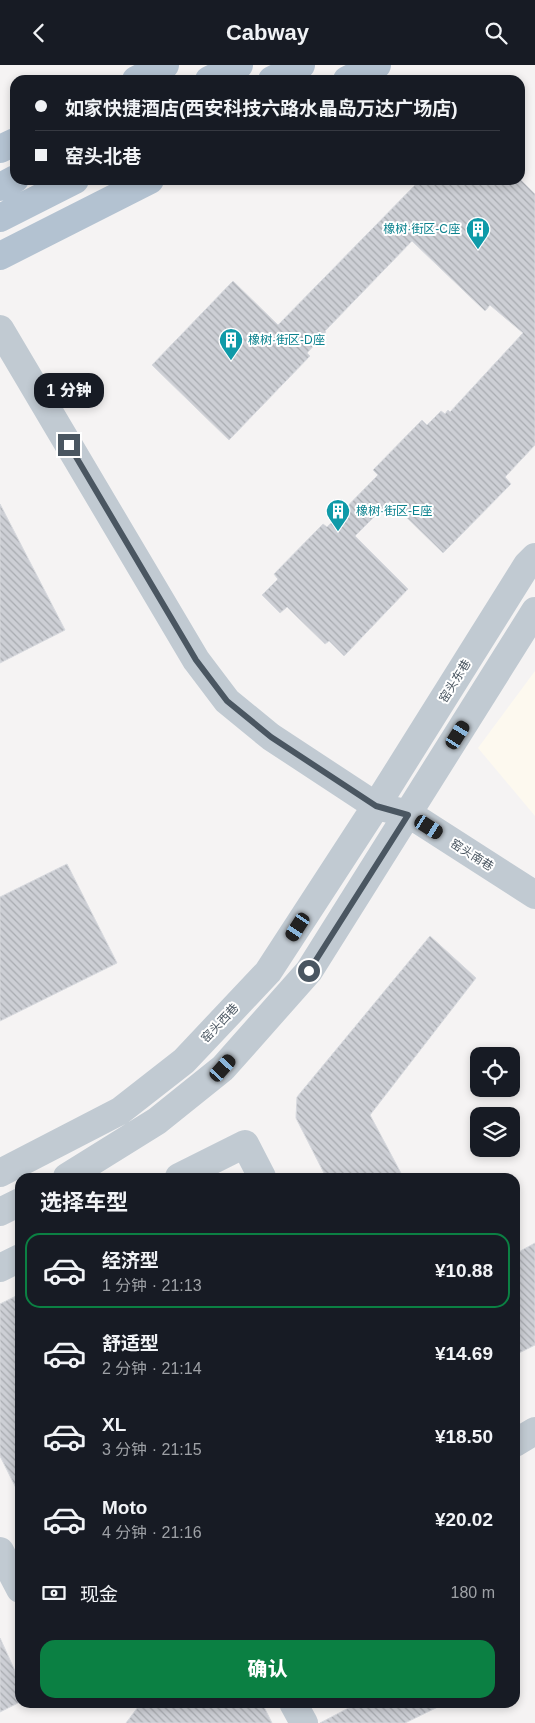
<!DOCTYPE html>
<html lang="zh">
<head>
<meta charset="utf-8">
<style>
  :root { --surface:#171b24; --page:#242831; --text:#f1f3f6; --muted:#9ea1a6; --line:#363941; --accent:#0b8043 }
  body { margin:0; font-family:Helvetica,"Noto Sans SC",sans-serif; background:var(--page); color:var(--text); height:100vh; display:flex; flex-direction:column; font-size:19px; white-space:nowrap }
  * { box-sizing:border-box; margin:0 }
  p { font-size:16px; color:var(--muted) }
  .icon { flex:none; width:28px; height:28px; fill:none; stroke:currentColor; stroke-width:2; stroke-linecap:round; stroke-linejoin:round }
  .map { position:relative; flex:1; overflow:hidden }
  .details { position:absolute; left:15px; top:1108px; width:505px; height:535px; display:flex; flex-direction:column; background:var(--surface); border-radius:15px; box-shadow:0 2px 8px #0003 }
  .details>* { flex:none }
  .banner { position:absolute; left:10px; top:10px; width:515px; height:110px; border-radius:15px; box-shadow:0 2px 8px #0003; display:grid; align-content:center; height:110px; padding:0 25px; background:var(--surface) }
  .fabs { position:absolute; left:470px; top:982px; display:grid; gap:10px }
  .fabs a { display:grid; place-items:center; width:50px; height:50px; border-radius:10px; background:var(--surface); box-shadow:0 2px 8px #0003; font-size:25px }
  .end { position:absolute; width:22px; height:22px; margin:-11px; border:6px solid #4a5661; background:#fff; box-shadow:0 0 0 2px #fff }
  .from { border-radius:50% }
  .bubble { position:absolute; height:35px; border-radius:15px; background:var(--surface); box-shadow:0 2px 8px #0003; font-size:16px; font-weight:800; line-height:35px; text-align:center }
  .car { position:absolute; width:15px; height:30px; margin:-15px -8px; border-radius:6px; box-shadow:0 0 4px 1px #0007; background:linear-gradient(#222 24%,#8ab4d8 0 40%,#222 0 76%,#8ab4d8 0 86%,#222 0) }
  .banner b { display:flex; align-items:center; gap:18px; height:48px; font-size:19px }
  .banner b+b { border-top:1px solid var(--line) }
  .banner i { width:12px; height:12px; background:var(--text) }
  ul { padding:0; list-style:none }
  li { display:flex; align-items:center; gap:15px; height:75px; margin:0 10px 8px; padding:0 15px; border:2px solid transparent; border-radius:15px }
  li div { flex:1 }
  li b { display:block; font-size:19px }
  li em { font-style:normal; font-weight:800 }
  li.active { border-color:var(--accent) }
  li>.icon { width:45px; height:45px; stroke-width:1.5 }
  h2 { padding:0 25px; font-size:22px; line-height:60px }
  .pay { display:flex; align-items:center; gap:12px; height:55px; padding:0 25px; font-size:19px }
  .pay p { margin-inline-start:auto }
  .action { display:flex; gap:10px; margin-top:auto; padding:10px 25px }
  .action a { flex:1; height:58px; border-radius:15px; background:var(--accent); color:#fff; font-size:20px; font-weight:800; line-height:58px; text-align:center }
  header { display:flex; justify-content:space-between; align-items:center; height:65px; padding:0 25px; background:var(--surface); font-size:22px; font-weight:800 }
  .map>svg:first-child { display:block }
  .commercial { fill:#fdf9ef }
  .building { fill:url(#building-back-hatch); stroke:#d7d9de }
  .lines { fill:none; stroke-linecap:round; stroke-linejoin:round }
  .minor { stroke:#c1cad2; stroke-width:28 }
  .major { stroke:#b3c2d1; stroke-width:28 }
  .route { stroke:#4a5661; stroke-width:6 }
  .labels { text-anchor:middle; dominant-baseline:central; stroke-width:4; stroke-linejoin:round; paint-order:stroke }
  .culture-label { font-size:12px; fill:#0d838f; stroke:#fff; text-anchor:start }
  .street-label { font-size:12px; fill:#4a5661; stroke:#fff }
</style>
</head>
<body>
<header><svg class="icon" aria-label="back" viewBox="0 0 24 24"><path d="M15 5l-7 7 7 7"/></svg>Cabway<svg class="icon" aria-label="search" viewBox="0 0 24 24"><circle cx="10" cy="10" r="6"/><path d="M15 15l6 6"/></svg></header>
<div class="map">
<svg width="535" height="1658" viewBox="0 0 535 1658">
  <defs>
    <pattern id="building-back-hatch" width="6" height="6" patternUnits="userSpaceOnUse" patternTransform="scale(1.25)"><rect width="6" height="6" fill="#cdcfd5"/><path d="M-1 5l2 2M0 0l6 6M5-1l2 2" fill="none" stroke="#a8abb0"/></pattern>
  </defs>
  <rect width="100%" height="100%" fill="#f5f3f3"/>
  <path class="commercial" d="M535,606V751L478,683Z"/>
  <path class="building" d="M420,115H521L535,129V380L505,412L511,419L443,488L390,436L355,471L408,524L344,591L329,576L325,579L287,542L280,548L262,530L278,514L274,509L323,459L327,462L378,410L373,405L422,355L427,360L441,346L445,349L448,345L450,347L523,268L490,240L485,246L412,176L325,266L326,267L307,288L310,291L229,375L152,300L233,216L278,260Z
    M0,439L65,565L0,598Z
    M67,799L117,898L0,956V832Z
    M430,871L476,913L370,1050L403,1112H326L296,1053L297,1032Z
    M535,1178V1280L515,1290V1189Z
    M20,1229V1431L0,1391V1239Z
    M0,1573L20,1617V1637L0,1647Z
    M141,1638H262L272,1658H126Z
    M358,1638H446L405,1658H320Z"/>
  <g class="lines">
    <path class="minor" d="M0,264L196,595L227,636L271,672L376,741L409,749L535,830
      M0,1108L120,1046L184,996L268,907L376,741L527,500L535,492
      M67,1112L157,1056L223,1003L309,906L535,546
      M179,1112L245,1079L262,1112
      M0,1147L20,1137
      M0,1203L20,1193
      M515,1378L535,1366
      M0,1486L20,1524
      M293,1638L304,1658"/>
    <path class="major" d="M136,15L165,0
      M209,15L239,0
      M272,15L301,0
      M347,15L377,0
      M0,84L15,77
      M0,122L15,114
      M0,153L75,115
      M0,191L150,115"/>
  </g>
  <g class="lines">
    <path class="route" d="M69,380L196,595L227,636L271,672L376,741L408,750L309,906"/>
  </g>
  <defs>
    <g id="building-pin" transform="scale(1.25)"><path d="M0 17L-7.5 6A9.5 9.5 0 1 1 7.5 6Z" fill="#0f9aa8" stroke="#fff"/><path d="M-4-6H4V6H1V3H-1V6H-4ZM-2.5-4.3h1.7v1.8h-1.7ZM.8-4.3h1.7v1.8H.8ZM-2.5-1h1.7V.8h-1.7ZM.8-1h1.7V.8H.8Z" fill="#fff"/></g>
  </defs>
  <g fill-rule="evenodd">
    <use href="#building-pin" x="478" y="164"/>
    <use href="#building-pin" x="231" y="275"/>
    <use href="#building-pin" x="338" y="446"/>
  </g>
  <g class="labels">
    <g class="culture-label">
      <text x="460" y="164" text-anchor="end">橡树·街区-C座</text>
      <text x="248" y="275">橡树·街区-D座</text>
      <text x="356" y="446">橡树·街区-E座</text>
    </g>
    <g class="street-label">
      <text transform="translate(455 616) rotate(-58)">窑头东巷</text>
      <text transform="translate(472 790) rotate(32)">窑头南巷</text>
      <text transform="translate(220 958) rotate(-47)">窑头西巷</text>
    </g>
  </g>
</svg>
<div class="fabs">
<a><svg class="icon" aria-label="locate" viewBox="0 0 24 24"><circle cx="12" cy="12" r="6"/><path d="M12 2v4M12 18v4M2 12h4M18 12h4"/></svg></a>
<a><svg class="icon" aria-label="layers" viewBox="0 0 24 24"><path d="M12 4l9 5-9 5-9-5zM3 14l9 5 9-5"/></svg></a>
</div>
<i class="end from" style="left:309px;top:906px"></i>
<i class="end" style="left:69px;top:380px"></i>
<div class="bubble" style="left:34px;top:308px;width:70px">1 分钟</div>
<i class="car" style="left:458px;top:670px;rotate:32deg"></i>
<i class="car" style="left:429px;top:762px;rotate:122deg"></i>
<i class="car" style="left:298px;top:862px;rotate:213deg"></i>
<i class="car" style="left:223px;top:1003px;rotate:42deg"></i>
<div class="banner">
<b><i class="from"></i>如家快捷酒店(西安科技六路水晶岛万达广场店)</b>
<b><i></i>窑头北巷</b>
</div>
<section class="details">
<h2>选择车型</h2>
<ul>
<li class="active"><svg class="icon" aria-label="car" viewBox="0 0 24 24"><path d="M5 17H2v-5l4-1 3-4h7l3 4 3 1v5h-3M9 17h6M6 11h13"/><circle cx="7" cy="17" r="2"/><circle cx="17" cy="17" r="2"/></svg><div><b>经济型</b><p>1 分钟 · 21:13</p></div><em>¥10.88</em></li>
<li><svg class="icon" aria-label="car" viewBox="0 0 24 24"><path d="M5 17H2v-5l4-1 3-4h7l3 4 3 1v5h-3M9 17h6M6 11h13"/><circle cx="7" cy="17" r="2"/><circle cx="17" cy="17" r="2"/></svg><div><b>舒适型</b><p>2 分钟 · 21:14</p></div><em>¥14.69</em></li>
<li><svg class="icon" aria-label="car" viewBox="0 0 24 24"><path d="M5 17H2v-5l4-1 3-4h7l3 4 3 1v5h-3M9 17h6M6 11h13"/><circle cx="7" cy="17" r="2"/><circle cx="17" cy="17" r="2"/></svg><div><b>XL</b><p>3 分钟 · 21:15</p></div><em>¥18.50</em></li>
<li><svg class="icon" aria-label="car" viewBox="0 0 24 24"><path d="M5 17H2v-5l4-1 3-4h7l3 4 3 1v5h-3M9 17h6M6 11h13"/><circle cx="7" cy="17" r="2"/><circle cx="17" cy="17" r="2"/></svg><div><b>Moto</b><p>4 分钟 · 21:16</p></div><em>¥20.02</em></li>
</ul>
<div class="pay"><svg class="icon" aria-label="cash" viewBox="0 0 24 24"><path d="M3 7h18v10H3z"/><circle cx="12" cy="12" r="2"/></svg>现金<p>180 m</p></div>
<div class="action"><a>确认</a></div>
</section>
</div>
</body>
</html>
